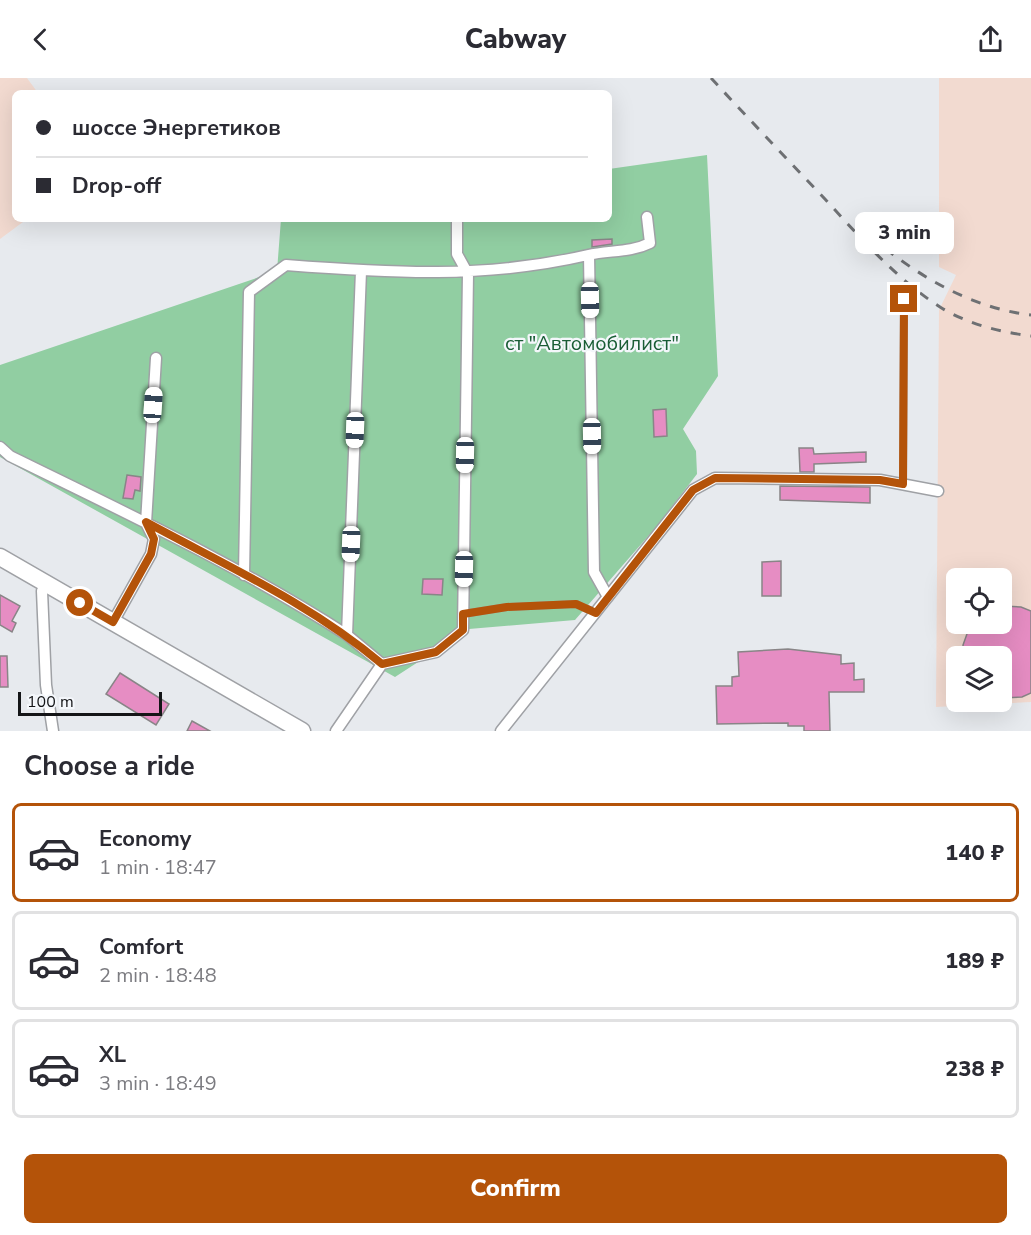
<!DOCTYPE html>
<html lang="en">
<head>
<meta charset="utf-8">
<style>
  :root { --surface:#fff; --page:#f2f2f3; --text:#2b2b33; --muted:#7c7c81; --line:#e1e1e2; --accent:#b45309 }
  body { margin:0; font-family:"Nunito Sans",sans-serif; background:var(--page); color:var(--text); height:100vh; display:flex; flex-direction:column; font-size:22px; white-space:nowrap }
  * { box-sizing:border-box; margin:0 }
  p { font-size:20px; color:var(--muted) }
  .icon { flex:none; width:33px; height:33px; fill:none; stroke:currentColor; stroke-width:2; stroke-linecap:round; stroke-linejoin:round }
  .map { position:relative; height:653px; overflow:hidden }
  .sheet { display:flex; flex-direction:column; background:var(--surface); flex:1 }
  .sheet>* { flex:none }
  .hud { position:absolute; left:12px; top:12px; width:600px; height:132px; border-radius:9px; box-shadow:0 6px 24px #0002; display:grid; align-content:center; height:132px; padding:0 24px; background:var(--surface) }
  .buttons { position:absolute; left:946px; top:490px; display:grid; gap:12px }
  .buttons a { display:grid; place-items:center; width:66px; height:66px; border-radius:9px; background:var(--surface); box-shadow:0 6px 24px #0002; font-size:30px }
  .scale { position:absolute; left:18px; bottom:15px; width:144px; box-sizing:border-box; padding-left:6px; border:3px solid #141517; border-top:0; font-size:16px; line-height:21px; white-space:nowrap; color:#141517; -webkit-text-stroke:4px #f4f7fb; paint-order:stroke }
  .end { position:absolute; width:27px; height:27px; margin:-14px; border:8px solid #b45309; background:#fff; box-shadow:0 0 0 3px #fff }
  .from { border-radius:50% }
  .bubble { position:absolute; height:42px; border-radius:9px; background:var(--surface); box-shadow:0 6px 24px #0002; font-size:20px; font-weight:800; line-height:42px; text-align:center }
  .car { position:absolute; width:18px; height:36px; margin:-18px -9px; border-radius:8px; box-shadow:0 0 4px 2px #0007; background:linear-gradient(#fff 24%,#345 0 40%,#fff 0 76%,#345 0 86%,#fff 0) }
  .hud b { display:flex; align-items:center; gap:21px; height:57px; font-size:22px }
  .hud b+b { border-top:2px solid var(--line) }
  .hud i { width:15px; height:15px; background:var(--text) }
  ul { padding:0; list-style:none }
  li { display:flex; align-items:center; gap:18px; height:99px; margin:0 12px 9px; padding:0 12px; border:3px solid var(--line); border-radius:9px }
  li div { flex:1 }
  li b { display:block; font-size:22px }
  li em { font-style:normal; font-weight:800 }
  li.current { border-color:var(--accent) }
  li>.icon { width:54px; height:54px; stroke-width:1.5 }
  h2 { padding:0 24px; font-size:27px; line-height:72px }
  .primary-button { display:flex; gap:12px; margin-top:auto; padding:12px 24px }
  .primary-button a { flex:1; height:69px; border-radius:9px; background:var(--accent); color:#fff; font-size:24px; font-weight:800; line-height:69px; text-align:center }
  header { display:flex; justify-content:space-between; align-items:center; height:78px; padding:0 24px; background:var(--surface); font-size:27px; font-weight:800 }
  .map>svg:first-child { display:block }
  .industrial { fill:#f2dad0; fill-rule:evenodd }
  .green { fill:#91cea2 }
  .building { fill:#e68dc3; stroke:#898587; stroke-width:1.5 }
  .lines { fill:none; stroke-linecap:round; stroke-linejoin:round }
  .service-casing { stroke:#9fa1a5; stroke-width:8 }
  .minor-casing { stroke:#9fa1a5; stroke-width:13 }
  .primary-casing { stroke:#9fa1a5; stroke-width:19 }
  .service { stroke:#fff; stroke-width:5 }
  .minor { stroke:#fff; stroke-width:10 }
  .primary { stroke:#fff; stroke-width:16 }
  .rail { stroke:#6e7073; stroke-width:3; stroke-dasharray:10 10; stroke-linecap:butt }
  .route { stroke:#b45309; stroke-width:8 }
  .labels { text-anchor:middle; dominant-baseline:central; stroke-width:4.5; stroke-linejoin:round; paint-order:stroke }
  .park-label { font-size:20px; fill:#195d35; stroke:#f4f7fb }
</style>
</head>
<body>
<header><svg class="icon" aria-label="back" viewBox="0 0 24 24"><path d="M15 5l-7 7 7 7"/></svg>Cabway<svg class="icon" aria-label="share" viewBox="0 0 24 24"><path d="M12 15V3M7 8l5-5 5 5M5 13v7h14v-7"/></svg></header>
<div class="map">
<svg width="1031" height="653" viewBox="0 0 1031 653">
  <rect width="100%" height="100%" fill="#e7eaee"/>
  <path class="industrial" d="M0,0H27L38,15H15V141H27L0,161Z
    M939,0H1031V624L936,629L939,232L956,197L939,189ZM957,501H1002V546H957ZM957,579H1002V624H957Z"/>
  <path class="green" d="M707,77L718,298L683,351L696,373L697,396L657,448L575,542L469,551L395,599L0,379V287L277,193L281,141H609V91Z"/>
  <path class="building" d="M612,161V166L592,169V162Z
    M666,331L667,358L654,359L653,332Z
    M799,370H813L814,376L866,374V384L814,386V394H800Z
    M127,397L141,399L140,413L135,412L133,421L123,420Z
    M780,408L870,409V425L780,422Z
    M781,483V518H762V484Z
    M423,501H443L442,517L422,516Z
    M0,517L20,528L12,543L16,545L12,554L0,547Z
    M1002,528L1021,529L1031,533V615L1022,619L1002,620V579H964L963,567L968,553L973,546H1002Z
    M788,571L841,577V586L854,585V602L864,601V614H829L830,653H804V648H788V645L717,646L716,608H732V599L739,598L738,574Z
    M0,578H7L8,609H0Z
    M120,595L169,626L156,647L106,616Z
    M192,643L210,653H187Z"/>
  <g class="lines">
    <g class="service-casing">
      <path id="service" d="M903,406L904,221
        M463,536L507,529L576,526L596,535"/>
    </g>
    <g class="minor-casing">
      <path id="minor" d="M589,177L594,494L608,519
        M0,369L10,378C124,434 240,488 347,557
        M244,497L249,214L286,187C390,195 485,201 588,177C609,172 630,175 650,165L647,139
        M47,506L42,513L46,607L53,653
        M113,544L151,476L154,461L146,445L156,280
        M382,586L436,574L463,552L468,196L457,176V141
        M336,653L382,586L347,557L361,193
        M501,653L693,412L715,400L880,402L938,413"/>
    </g>
    <g class="primary-casing">
      <path id="primary" d="M0,479L302,653"/>
    </g>
    <use href="#service" class="service"/>
    <use href="#minor" class="minor"/>
    <use href="#primary" class="primary"/>
    <path class="rail" d="M711,0C748,40 786,80 824,120C859,158 895,200 940,229C967,246 1000,254 1031,258
      M870,158C916,197 970,230 1031,237"/>
  </g>
  <g class="lines">
    <path class="route" d="M80,525L113,544L151,476L154,461L146,444C227,488 311,526 382,586L436,574L463,552V536L507,529L576,526L596,535L693,412L715,400L880,402L903,406L904,221"/>
  </g>
  <g class="labels">
    <g class="park-label">
      <text x="592" y="265">ст "Автомобилист"</text>
    </g>
  </g>
</svg>
<div class="buttons">
<a><svg class="icon" aria-label="locate" viewBox="0 0 24 24"><circle cx="12" cy="12" r="6"/><path d="M12 2v4M12 18v4M2 12h4M18 12h4"/></svg></a>
<a><svg class="icon" aria-label="layers" viewBox="0 0 24 24"><path d="M12 4l9 5-9 5-9-5zM3 14l9 5 9-5"/></svg></a>
</div>
<div class="scale">100 m</div>
<i class="end from" style="left:80px;top:525px"></i>
<i class="end" style="left:904px;top:221px"></i>
<div class="bubble" style="left:855px;top:134px;width:99px">3 min</div>
<i class="car" style="left:590px;top:222px;rotate:179deg"></i>
<i class="car" style="left:153px;top:327px;rotate:4deg"></i>
<i class="car" style="left:355px;top:352px;rotate:182deg"></i>
<i class="car" style="left:592px;top:358px;rotate:179deg"></i>
<i class="car" style="left:465px;top:377px;rotate:181deg"></i>
<i class="car" style="left:351px;top:466px;rotate:182deg"></i>
<i class="car" style="left:464px;top:491px;rotate:181deg"></i>
<div class="hud">
<b><i class="from"></i>шоссе Энергетиков</b>
<b><i></i>Drop-off</b>
</div>
</div>
<section class="sheet">
<h2>Choose a ride</h2>
<ul>
<li class="current"><svg class="icon" aria-label="car" viewBox="0 0 24 24"><path d="M5 17H2v-5l4-1 3-4h7l3 4 3 1v5h-3M9 17h6M6 11h13"/><circle cx="7" cy="17" r="2"/><circle cx="17" cy="17" r="2"/></svg><div><b>Economy</b><p>1 min · 18:47</p></div><em>140 ₽</em></li>
<li><svg class="icon" aria-label="car" viewBox="0 0 24 24"><path d="M5 17H2v-5l4-1 3-4h7l3 4 3 1v5h-3M9 17h6M6 11h13"/><circle cx="7" cy="17" r="2"/><circle cx="17" cy="17" r="2"/></svg><div><b>Comfort</b><p>2 min · 18:48</p></div><em>189 ₽</em></li>
<li><svg class="icon" aria-label="car" viewBox="0 0 24 24"><path d="M5 17H2v-5l4-1 3-4h7l3 4 3 1v5h-3M9 17h6M6 11h13"/><circle cx="7" cy="17" r="2"/><circle cx="17" cy="17" r="2"/></svg><div><b>XL</b><p>3 min · 18:49</p></div><em>238 ₽</em></li>
</ul>
<div class="primary-button"><a>Confirm</a></div>
</section>
</body>
</html>
